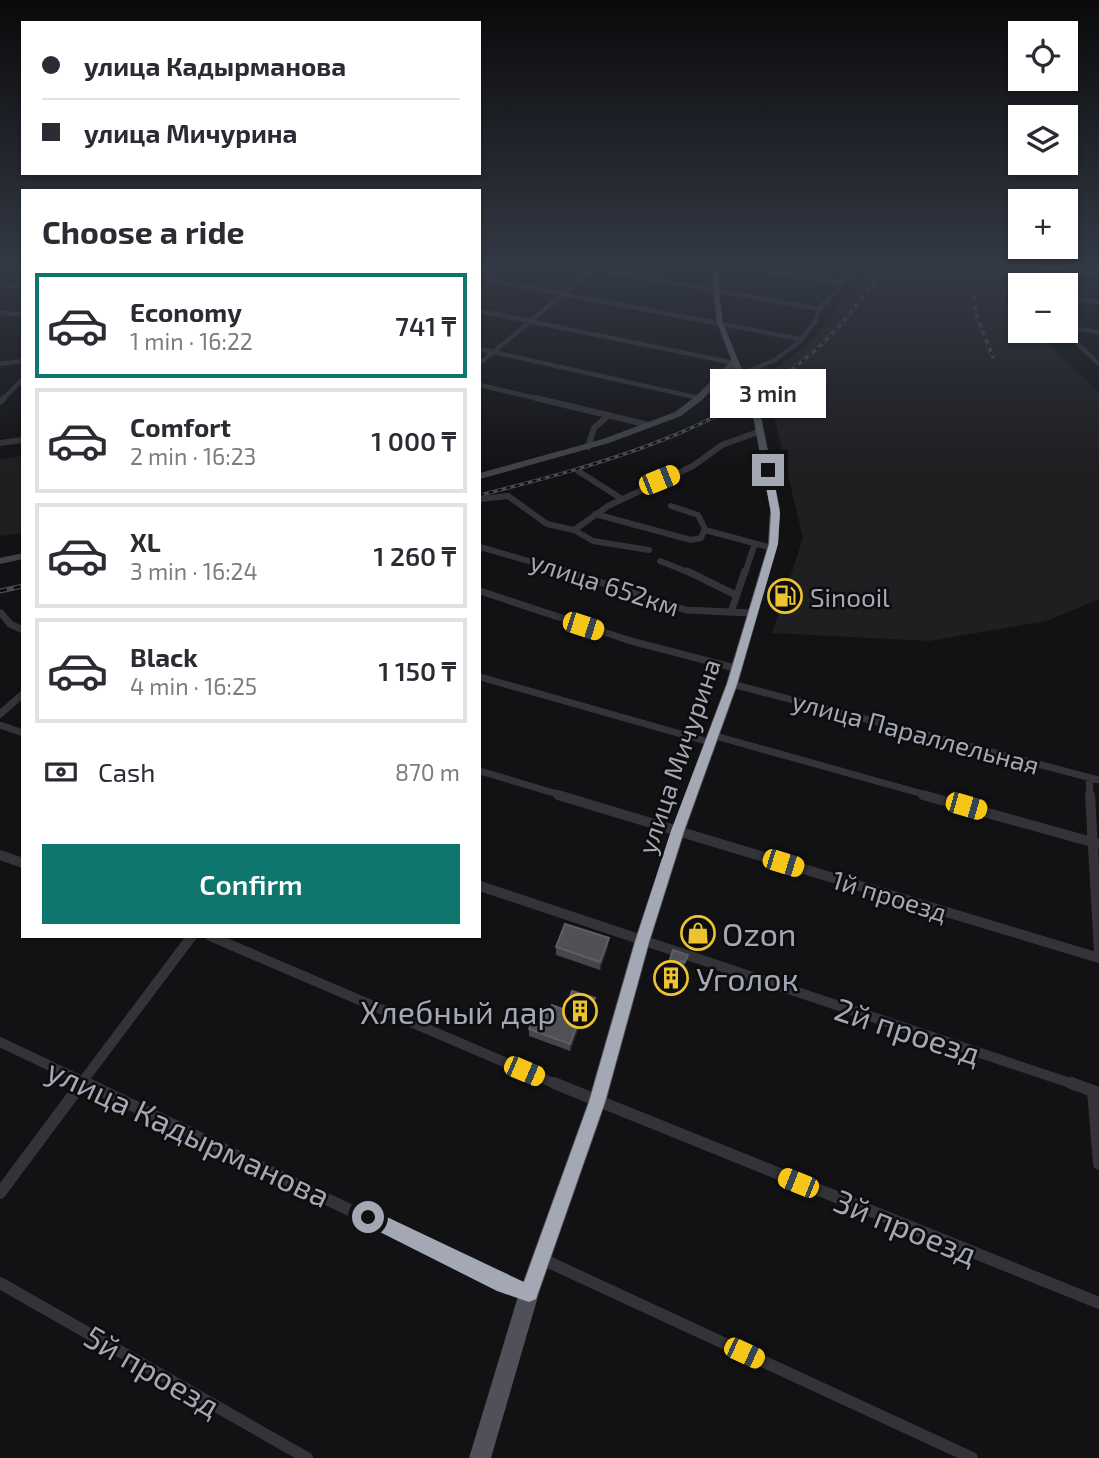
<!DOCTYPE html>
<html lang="en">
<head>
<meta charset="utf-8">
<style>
  :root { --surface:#fff; --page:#f2f2f3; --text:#2b2b33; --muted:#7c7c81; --line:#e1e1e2; --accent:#0f766e }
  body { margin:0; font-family:"Exo 2",sans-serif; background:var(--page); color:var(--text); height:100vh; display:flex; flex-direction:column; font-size:26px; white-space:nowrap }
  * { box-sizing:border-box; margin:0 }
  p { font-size:23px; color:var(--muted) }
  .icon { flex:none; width:38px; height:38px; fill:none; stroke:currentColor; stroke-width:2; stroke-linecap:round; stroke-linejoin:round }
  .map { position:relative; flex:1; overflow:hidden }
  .side { position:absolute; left:21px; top:189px; width:460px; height:749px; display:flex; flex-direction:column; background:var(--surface); border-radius:0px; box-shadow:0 2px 5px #0004 }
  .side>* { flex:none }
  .hud { position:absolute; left:21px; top:21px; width:460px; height:154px; border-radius:0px; box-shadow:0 2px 5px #0004; display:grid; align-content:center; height:154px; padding:0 21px; background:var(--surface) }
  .controls { position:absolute; left:1008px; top:21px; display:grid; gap:14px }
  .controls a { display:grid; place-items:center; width:70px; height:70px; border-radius:0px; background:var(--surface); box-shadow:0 2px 5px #0004; font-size:35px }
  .end { position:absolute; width:32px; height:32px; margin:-16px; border:9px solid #a4a7b4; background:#111; box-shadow:0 0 0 4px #111 }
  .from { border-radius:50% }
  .bubble { position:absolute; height:49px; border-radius:0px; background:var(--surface); box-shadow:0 2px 5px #0004; font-size:23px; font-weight:600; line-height:49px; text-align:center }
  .car { position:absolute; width:21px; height:42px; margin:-21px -10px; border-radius:9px; box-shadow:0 0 5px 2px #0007; background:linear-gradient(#f5c518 24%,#345 0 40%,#f5c518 0 76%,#345 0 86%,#f5c518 0) }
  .hud b { display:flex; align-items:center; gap:24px; height:66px; font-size:26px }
  .hud b+b { border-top:2px solid var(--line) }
  .hud i { width:18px; height:18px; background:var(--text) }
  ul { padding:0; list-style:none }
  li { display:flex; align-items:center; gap:21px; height:105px; margin:0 14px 10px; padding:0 7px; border:4px solid var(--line); border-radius:0px }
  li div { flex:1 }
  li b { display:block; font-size:26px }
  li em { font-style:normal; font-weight:600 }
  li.current { border-color:var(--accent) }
  li>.icon { width:63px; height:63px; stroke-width:1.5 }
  h2 { padding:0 21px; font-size:32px; line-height:84px }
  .pay { display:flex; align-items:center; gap:18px; height:77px; padding:0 21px; font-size:26px }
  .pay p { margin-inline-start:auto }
  .button { display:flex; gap:14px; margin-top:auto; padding:14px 21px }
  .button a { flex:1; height:80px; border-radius:0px; background:var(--accent); color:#fff; font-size:28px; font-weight:600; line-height:80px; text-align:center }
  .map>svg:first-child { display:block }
  .built { fill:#1f1e21 }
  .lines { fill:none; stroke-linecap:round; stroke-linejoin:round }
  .street-far4 { stroke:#333339; stroke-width:4.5 }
  .street-far3 { stroke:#333339; stroke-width:6 }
  .street-far2 { stroke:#333339; stroke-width:7 }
  .street-far1 { stroke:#333339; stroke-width:10 }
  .street { stroke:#333339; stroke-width:12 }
  .secondary { fill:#414249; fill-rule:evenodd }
  .primary { fill:#4f5058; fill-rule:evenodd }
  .rail-far1-casing { stroke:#4a4b52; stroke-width:3.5 }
  .rail-casing { stroke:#4a4b52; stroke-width:5 }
  .rail-far1 { stroke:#0d0d0f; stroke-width:2; stroke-dasharray:4.5; stroke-linecap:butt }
  .rail { stroke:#0d0d0f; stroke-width:2.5; stroke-dasharray:7; stroke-linecap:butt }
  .wall { fill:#45464c }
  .shaded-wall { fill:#2c2d31 }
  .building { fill:#4f5157; stroke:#5d5e66; stroke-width:2 }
  .route { fill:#a4a7b4 }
  .labels { text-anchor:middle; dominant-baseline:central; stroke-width:5; stroke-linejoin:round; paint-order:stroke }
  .street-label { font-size:26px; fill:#a4a7b4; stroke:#0d0d0f }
  .poi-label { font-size:26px; fill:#a4a7b4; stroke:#0d0d0f; text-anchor:start }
  .near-poi-label { font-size:32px; fill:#a4a7b4; stroke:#0d0d0f; text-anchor:start }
  .near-street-label { font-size:32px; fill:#a4a7b4; stroke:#0d0d0f }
</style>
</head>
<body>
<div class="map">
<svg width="1099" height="1458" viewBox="0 0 1099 1458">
  <rect width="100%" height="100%" fill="#121214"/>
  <path class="built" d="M873,265H1021L1005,302L1020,317V331H1035L1099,393V599L1047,621L929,641L772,633L803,538L769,395L757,384L811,341Z
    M23,456V533L0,536V459Z"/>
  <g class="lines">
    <path class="street-far4" d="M574,265L819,309
      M734,265L842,283
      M1035,266L1099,274
      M480,272L484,265
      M480,278L800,339
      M0,285L23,287
      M1030,285L1035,265
      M1066,297L1099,302
      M480,311L734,363
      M0,313L23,314
      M1066,327L1099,332
      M1064,331L1099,364
      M480,349L699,398
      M480,363L596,267
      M0,364L23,361
      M739,375L775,360L799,342L816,320L819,309L860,265
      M480,385L543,400
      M2,400L23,379"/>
    <path class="street-far3" d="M536,398L649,425
      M0,402L4,398
      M0,443L23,440
      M588,447L594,428L609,415
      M578,471L622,499
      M480,499L508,496L547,524L574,530
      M595,514L691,540L701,538L705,529L698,515L671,506
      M705,530L772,548
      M480,547L570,573
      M649,550L593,541L574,530L608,506L693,466L722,445L758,432
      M660,561L690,573
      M745,573L755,543"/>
    <path class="street-far2" d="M565,571L686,610L751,613
      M687,571L736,595
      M480,591L631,641L735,668
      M731,612L745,571
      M1,613L10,624L23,630
      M480,677L709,742
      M732,684L1099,780
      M0,714L23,694
      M0,725L23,733
      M712,735L930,796
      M480,771L564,796
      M1089,777L1090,796"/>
    <path class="street-far1" d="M558,795L1099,958
      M923,795L1099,844
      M1090,795L1099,952
      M0,855L23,863
      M480,886L1076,1085
      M210,936L558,1085
      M0,1042L90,1085
      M80,1085L192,936"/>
    <path class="street" d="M86,1083L503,1284L528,1292
      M554,1083L1099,1303
      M1071,1083L1099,1093
      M1093,1091L1099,1164
      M0,1193L82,1083
      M542,1259L972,1458
      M0,1283L307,1458"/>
    <path class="secondary" d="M731,361L738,363L702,400L681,416L609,443L480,479V473L603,439L675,412L696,396Z
      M23,553V559L0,564V558Z"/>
    <path class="primary" d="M714,265H720L719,290L723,323L761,416L780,509L778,544L738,684L685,831L650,942L606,1102L539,1293L491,1458H469L519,1293L588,1102L634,942L671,831L726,684L768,544L770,509L753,416L717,323L713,290Z"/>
    <g class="rail-far1-casing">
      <path id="rail-far1" d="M1012,265L1013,273
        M973,292L976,314L993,357
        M480,495C595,466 719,433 811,354C841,329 864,295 888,265"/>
    </g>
    <g class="rail-casing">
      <path id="rail" d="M0,591L23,586"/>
    </g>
    <use href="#rail-far1" class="rail-far1"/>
    <use href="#rail" class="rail"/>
  </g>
  <path class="wall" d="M609,938L608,946L600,970L556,955V947Z
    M688,955L683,970L679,969L673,989L663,985L664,978Z
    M595,998L594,1005L588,1024L581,1021L570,1051L529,1036V1029L538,1023L551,1009L565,1010Z"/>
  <path class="shaded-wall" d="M609,938L608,946L600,970V962Z
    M595,998L594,1005L588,1024L589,1016Z
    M581,1014V1021L570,1051V1044Z"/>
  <path class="building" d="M565,924L609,938L600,962L556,947Z
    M673,950L688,955L685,962L681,961L675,982L664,978Z
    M572,991L595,998L589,1016L581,1014L570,1044L529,1029L532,1021L538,1023L545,1007L551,1009L552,1005L565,1010Z"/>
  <linearGradient id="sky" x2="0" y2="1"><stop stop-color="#0a0a0b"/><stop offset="0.57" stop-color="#333945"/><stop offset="1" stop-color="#333945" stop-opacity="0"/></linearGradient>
  <rect width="1099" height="469" fill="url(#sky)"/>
  <path class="route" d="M768,467L772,470L780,513L778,544L737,684L684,831L649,942L605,1102L538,1293L536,1299L529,1302L497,1291L362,1223L359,1217L362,1211L368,1208L524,1282L589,1102L635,942L671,831L727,684L769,544L771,513L763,470Z"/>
  <defs>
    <g id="fuel-ring" transform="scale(1.75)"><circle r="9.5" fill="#0d0d0f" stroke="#edc430" stroke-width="1.5"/><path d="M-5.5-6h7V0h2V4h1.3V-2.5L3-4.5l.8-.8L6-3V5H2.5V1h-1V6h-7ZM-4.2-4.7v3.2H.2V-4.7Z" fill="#edc430"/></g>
    <g id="shop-ring" transform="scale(1.75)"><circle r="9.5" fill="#0d0d0f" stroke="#edc430" stroke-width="1.5"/><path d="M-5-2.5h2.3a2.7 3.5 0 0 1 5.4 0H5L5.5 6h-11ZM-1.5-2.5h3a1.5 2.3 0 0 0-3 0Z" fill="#edc430"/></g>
    <g id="building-ring" transform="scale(1.75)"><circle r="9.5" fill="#0d0d0f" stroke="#edc430" stroke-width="1.5"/><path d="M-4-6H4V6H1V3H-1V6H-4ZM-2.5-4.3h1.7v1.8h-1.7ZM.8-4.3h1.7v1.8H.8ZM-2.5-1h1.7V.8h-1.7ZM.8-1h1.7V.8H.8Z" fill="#edc430"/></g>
  </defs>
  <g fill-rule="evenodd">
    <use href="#fuel-ring" x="785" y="596"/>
    <use href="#shop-ring" x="698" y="933"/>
    <use href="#building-ring" x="671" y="978"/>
    <use href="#building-ring" x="580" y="1011"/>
  </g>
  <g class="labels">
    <g class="street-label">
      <text transform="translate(605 583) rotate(18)">улица 652км</text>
      <text transform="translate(916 732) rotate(15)">улица Параллельная</text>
      <text transform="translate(678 756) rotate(-71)">улица Мичурина</text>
      <text transform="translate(890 895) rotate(17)">1й проезд</text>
    </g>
    <g class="poi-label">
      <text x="810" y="596">Sinooil</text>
    </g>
    <g class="near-poi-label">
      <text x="722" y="933">Ozon</text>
      <text x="696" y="978">Уголок</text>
      <text x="556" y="1011" text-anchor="end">Хлебный дар</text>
    </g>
    <g class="near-street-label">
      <text transform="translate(908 1030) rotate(18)">2й проезд</text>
      <text transform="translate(189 1132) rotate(25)">улица Кадырманова</text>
      <text transform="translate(906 1226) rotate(22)">3й проезд</text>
      <text transform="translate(153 1370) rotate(30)">5й проезд</text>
    </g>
  </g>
</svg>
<div class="controls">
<a><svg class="icon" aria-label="locate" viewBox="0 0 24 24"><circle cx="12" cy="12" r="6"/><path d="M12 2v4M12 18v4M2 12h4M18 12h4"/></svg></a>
<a><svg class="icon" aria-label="layers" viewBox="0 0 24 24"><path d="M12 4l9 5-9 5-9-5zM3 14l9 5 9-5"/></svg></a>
<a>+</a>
<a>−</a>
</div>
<i class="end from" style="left:368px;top:1217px"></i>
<i class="end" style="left:768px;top:470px"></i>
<div class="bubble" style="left:710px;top:369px;width:116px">3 min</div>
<i class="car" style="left:659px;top:480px;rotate:68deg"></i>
<i class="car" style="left:583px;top:626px;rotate:108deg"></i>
<i class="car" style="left:966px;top:806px;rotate:106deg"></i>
<i class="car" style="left:783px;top:863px;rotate:107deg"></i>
<i class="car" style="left:524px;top:1071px;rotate:113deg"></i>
<i class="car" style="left:798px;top:1183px;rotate:292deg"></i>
<i class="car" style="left:744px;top:1353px;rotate:115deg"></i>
<div class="hud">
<b><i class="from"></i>улица Кадырманова</b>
<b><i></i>улица Мичурина</b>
</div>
<section class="side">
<h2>Choose a ride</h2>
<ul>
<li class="current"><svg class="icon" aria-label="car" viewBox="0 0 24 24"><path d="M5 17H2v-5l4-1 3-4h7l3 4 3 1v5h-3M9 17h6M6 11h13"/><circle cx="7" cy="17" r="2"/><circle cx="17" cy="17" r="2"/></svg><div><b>Economy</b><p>1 min · 16:22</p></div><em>741 ₸</em></li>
<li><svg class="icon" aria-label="car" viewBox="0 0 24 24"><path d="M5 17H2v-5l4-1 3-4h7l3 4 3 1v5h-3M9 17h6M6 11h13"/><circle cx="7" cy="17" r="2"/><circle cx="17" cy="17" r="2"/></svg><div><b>Comfort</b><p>2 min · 16:23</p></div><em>1 000 ₸</em></li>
<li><svg class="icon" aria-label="car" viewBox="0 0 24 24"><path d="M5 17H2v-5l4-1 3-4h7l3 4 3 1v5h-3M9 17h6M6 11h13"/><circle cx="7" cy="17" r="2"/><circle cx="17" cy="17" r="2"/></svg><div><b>XL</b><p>3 min · 16:24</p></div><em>1 260 ₸</em></li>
<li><svg class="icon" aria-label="car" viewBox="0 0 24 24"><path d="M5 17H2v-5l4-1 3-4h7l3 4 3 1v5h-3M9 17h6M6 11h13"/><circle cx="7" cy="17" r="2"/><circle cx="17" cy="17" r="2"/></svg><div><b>Black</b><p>4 min · 16:25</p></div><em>1 150 ₸</em></li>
</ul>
<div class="pay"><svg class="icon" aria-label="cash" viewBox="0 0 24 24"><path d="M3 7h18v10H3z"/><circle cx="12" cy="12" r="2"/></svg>Cash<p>870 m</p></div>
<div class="button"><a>Confirm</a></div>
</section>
</div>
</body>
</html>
